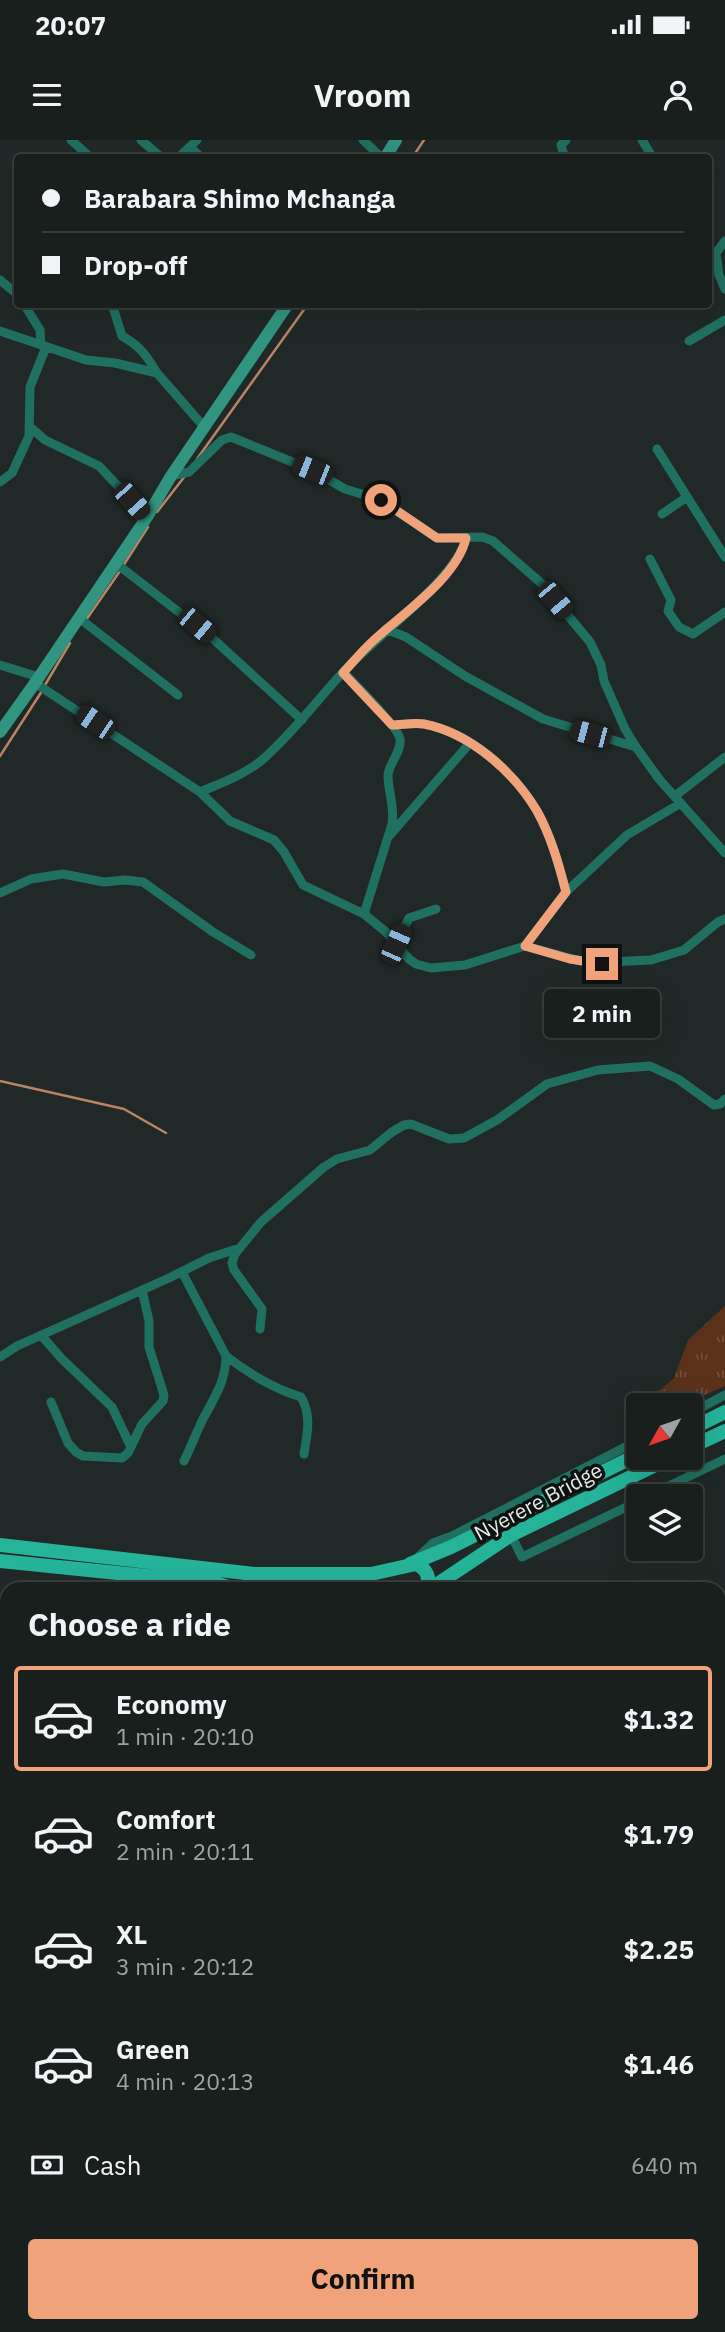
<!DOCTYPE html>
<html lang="en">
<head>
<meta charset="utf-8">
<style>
  :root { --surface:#181f1d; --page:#212726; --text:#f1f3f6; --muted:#9fa2a4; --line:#363d3b; --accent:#f0a27a }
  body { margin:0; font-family:"IBM Plex Sans",sans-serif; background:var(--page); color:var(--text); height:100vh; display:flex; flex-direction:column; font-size:26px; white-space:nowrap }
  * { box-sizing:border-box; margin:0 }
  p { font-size:23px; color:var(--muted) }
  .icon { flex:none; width:38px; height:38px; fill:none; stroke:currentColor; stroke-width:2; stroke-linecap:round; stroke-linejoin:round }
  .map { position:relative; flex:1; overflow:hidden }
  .details { position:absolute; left:0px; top:1442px; width:726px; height:751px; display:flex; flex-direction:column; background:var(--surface); border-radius:21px 21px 0 0; box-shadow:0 7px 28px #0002,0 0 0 2px var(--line) }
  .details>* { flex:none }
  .banner { position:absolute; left:14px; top:14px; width:698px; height:154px; border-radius:7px; box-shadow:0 7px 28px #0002,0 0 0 2px var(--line); display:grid; align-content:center; height:154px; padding:0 28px; background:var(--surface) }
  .needle { width:46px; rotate:230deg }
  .tools { position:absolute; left:626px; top:1253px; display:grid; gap:14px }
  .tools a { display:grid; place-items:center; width:77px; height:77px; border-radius:7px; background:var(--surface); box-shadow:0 7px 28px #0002,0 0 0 2px var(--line); font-size:35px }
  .end { position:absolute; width:32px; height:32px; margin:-16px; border:9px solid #f0a27a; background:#111; box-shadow:0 0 0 4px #111 }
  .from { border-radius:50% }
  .bubble { position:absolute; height:49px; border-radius:7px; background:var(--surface); box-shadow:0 7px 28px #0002,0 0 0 2px var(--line); font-size:23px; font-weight:800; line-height:49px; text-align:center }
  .car { position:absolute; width:21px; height:42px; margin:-21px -10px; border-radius:9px; box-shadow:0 0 5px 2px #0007; background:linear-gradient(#222 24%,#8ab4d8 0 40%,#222 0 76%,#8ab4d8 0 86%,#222 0) }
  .banner b { display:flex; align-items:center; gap:24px; height:66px; font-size:26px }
  .banner b+b { border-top:2px solid var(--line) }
  .banner i { width:18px; height:18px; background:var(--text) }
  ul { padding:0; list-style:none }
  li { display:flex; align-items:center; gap:21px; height:105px; margin:0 14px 10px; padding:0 14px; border:4px solid transparent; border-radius:7px }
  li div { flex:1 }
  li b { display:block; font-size:26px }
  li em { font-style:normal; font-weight:800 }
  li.current { border-color:var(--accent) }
  li>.icon { width:63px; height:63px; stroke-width:1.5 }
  h2 { padding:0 28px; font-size:32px; line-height:84px }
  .pay { display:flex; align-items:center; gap:18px; height:77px; padding:0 28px; font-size:26px }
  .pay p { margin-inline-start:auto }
  .primary-button { display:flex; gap:14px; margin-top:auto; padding:14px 28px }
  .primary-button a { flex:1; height:80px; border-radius:7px; background:var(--accent); color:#111; font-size:28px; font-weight:800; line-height:80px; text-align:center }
  .status { display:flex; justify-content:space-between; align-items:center; height:49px; padding:0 35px; background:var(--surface); direction:ltr }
  .status svg { height:19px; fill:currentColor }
  header { display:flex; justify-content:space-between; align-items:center; height:91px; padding:0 28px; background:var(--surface); font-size:32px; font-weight:800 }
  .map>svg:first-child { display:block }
  .grass { fill:url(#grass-tufts) }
  .wetland { fill:url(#wetland-marsh) }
  .water { fill:url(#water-rules); stroke:#b98466; stroke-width:2 }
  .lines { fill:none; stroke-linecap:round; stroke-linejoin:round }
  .stream { stroke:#b98466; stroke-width:2.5 }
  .street { stroke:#207061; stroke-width:9 }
  .secondary { stroke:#319581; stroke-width:12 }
  .primary { stroke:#25b39a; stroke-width:14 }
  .route { stroke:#f0a27a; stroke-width:9 }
  .labels { text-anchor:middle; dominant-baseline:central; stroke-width:7; stroke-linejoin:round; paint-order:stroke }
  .street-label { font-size:21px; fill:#e3e9e7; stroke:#0d1110 }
</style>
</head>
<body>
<div class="status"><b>20:07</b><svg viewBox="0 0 49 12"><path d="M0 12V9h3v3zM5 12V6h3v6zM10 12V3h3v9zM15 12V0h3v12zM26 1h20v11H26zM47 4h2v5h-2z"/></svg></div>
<header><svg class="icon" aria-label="menu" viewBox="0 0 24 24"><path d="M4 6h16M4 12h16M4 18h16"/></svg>Vroom<svg class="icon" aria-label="person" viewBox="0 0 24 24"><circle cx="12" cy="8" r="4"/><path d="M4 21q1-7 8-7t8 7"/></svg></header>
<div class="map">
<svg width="725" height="2192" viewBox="0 0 725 2192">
  <defs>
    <pattern id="grass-tufts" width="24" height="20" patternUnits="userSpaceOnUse" patternTransform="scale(1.75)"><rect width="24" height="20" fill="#5b311a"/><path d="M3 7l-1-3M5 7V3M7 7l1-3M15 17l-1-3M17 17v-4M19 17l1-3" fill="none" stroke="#724f3b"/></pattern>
    <pattern id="wetland-marsh" width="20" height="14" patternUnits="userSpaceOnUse" patternTransform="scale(1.75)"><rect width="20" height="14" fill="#5b311a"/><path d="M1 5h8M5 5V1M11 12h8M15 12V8" fill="none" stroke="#724f3b"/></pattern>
    <pattern id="water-rules" width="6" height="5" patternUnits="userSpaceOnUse" patternTransform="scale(1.75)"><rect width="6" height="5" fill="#a7592e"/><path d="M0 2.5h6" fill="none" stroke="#7a5038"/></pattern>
  </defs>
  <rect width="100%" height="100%" fill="#202927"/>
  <path class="grass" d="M725,1166V1246L682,1265H651L648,1261L674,1238L688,1200Z"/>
  <path class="wetland" d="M167,2186H343V2192H166Z"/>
  <path class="water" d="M725,1899V2192H508L511,2186H719V1901Z"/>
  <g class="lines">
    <path class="stream" d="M412,18L424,0
      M197,319L308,164
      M157,372L185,336
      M123,426L148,387
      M86,480L120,431
      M45,545L70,503
      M0,616L42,551
      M0,941L124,969L166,993
      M337,2186L338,2192"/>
    <path class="street" d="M71,0L91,18
      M141,0L162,18
      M363,0L382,18
      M642,0L653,18
      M190,7L202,18
      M178,18L197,0
      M565,18L561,5L566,0
      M725,101L716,113L719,135L725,149
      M0,140L18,155
      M24,164L40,190L41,205
      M112,164L122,196C140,206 147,216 157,233
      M418,166V164
      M0,191L86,220L115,223L157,233L205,288
      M689,201L725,180
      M30,287L45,300L99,326L147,377
      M657,309L725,417
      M171,336L189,332L222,300L231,297L312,330L345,349L381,360L437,398L482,397L493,401L541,443L590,502L601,525L604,541L625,589L636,607L659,639L725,713
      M0,342L12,333L29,296L30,247L46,207
      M662,374L687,357
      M650,419L671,460L668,471L679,487L693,494L725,472
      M114,426L122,428L211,497L302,580
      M79,478L178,555
      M386,489L406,497L465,536L543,579L636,607
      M0,525L39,537
      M343,532C354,543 398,587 400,599C402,611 389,623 388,635C388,652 395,666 392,684L364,774
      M35,543L200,652L230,681L274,700L284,712L303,745L364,774L386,792L409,819L416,824L431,828L465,825L525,806L566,752L627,695L681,663
      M392,585C402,585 414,582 424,584C470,593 513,631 537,671C551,696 559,725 566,752
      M200,652C221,643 244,635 262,620C293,593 317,560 345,530C376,497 457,438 466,398
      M675,656L725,617
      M390,695L469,604
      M0,753L31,739L63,734L104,742L125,740L143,742L213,792L251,815
      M396,804L409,778L436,769
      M525,806L588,823L651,820L684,810L718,782L725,779
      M182,1132L226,1216C226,1241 214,1258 203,1279C196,1293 191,1307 184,1321
      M260,1189L262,1169L234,1130L232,1123L235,1114L261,1082L324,1027L337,1019L370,1010L392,992L404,985L411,984L449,999L464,998L497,980L547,944L598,930L650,926L678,939L714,965L720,964L725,959
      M41,1195L61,1218L112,1267L131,1307
      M226,1216C250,1234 272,1248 301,1257C312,1275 307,1295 304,1314
      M0,1217L17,1206L169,1138L209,1118L240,1108
      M51,1262L68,1303L76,1312L83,1316L122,1318L128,1313L142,1284L163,1261L164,1255L149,1207V1181L142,1150
      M691,1273L725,1255
      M648,1356L725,1319
      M511,1395L522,1417L639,1361
      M417,1418L433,1403L452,1396L639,1300
      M719,1823L725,1819
      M433,2192L440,2186"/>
    <path class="secondary" d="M385,18L396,0
      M0,592L35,543L147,377L171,336L288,164"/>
    <path class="primary" d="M691,1289L725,1272
      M691,1307L725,1291
      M0,1405L254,1434H371L416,1424C427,1429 431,1438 426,1449
      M0,1421L215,1443L235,1449
      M410,1424L451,1407L639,1314
      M430,1449L511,1395L670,1318"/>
  </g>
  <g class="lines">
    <path class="route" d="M381,360L437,398H466C457,438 402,474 373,501C362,511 353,522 343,533L392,585C402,585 414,582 424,584C470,593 513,631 537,671C551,696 559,725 566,752L525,806L570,819L602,824"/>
  </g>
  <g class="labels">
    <g class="street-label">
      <text transform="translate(538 1361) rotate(-28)">Nyerere Bridge</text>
    </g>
  </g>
</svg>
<div class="tools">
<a><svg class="needle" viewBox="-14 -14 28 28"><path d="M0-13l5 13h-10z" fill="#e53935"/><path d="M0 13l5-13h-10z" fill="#9fa2a4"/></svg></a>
<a><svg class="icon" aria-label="layers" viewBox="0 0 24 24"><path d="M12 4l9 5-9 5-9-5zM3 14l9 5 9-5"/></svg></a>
</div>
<i class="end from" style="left:381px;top:360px"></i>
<i class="end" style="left:602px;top:824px"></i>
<div class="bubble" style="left:544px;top:849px;width:116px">2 min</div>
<i class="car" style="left:312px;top:330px;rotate:292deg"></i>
<i class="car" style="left:132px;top:361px;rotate:138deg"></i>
<i class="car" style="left:555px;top:460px;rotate:140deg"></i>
<i class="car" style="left:197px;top:485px;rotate:130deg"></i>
<i class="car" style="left:95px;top:582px;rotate:304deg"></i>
<i class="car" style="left:590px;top:594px;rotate:285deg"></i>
<i class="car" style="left:396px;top:804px;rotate:24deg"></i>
<div class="banner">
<b><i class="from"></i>Barabara Shimo Mchanga</b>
<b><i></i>Drop-off</b>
</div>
<section class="details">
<h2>Choose a ride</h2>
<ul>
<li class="current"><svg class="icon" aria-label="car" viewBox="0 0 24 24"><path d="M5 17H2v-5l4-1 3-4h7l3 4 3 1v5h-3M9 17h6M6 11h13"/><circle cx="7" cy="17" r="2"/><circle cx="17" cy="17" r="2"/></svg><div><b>Economy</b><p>1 min · 20:10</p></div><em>$1.32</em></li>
<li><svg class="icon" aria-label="car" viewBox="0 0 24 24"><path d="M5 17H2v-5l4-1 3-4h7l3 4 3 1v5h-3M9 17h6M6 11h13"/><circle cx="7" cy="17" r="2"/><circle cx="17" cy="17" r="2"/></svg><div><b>Comfort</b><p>2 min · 20:11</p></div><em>$1.79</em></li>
<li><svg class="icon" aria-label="car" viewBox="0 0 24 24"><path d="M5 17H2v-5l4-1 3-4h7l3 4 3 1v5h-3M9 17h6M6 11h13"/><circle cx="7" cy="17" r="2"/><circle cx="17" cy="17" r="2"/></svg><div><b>XL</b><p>3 min · 20:12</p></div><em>$2.25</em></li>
<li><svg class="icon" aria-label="car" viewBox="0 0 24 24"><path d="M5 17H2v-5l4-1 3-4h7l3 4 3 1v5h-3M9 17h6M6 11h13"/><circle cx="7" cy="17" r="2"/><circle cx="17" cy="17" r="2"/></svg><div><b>Green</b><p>4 min · 20:13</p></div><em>$1.46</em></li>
</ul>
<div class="pay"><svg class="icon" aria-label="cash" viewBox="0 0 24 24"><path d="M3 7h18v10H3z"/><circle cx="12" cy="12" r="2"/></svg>Cash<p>640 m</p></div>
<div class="primary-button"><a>Confirm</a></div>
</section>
</div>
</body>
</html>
